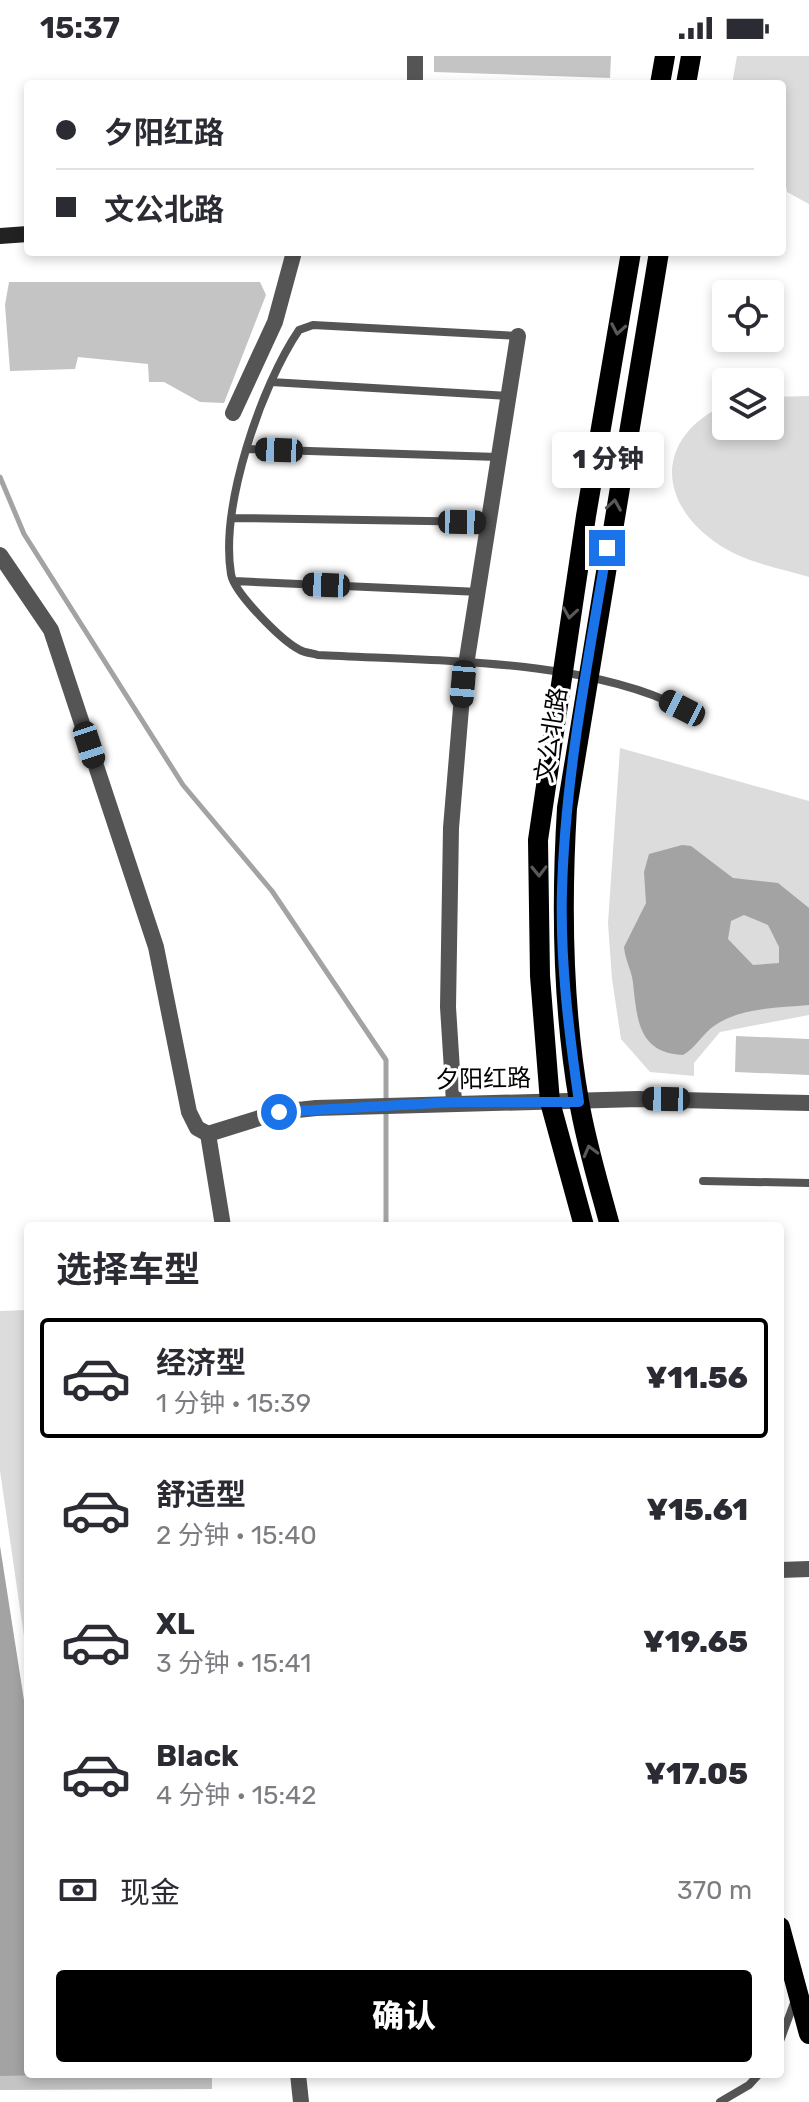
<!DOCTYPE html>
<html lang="zh">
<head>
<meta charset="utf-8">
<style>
  :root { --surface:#fff; --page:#f2f2f3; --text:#2b2b33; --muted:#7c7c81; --line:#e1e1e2; --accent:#000 }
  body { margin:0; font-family:Rubik,"Noto Sans SC",sans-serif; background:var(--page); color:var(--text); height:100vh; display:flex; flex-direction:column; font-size:30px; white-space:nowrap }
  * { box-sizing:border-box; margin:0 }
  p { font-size:26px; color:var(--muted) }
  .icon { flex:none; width:44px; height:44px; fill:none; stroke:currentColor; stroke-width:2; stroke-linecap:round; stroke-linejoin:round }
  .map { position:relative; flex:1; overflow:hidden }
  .side { position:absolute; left:24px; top:1166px; width:760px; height:856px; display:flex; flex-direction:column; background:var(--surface); border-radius:8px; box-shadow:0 4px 12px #0003 }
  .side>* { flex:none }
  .top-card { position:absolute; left:24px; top:24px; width:762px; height:176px; border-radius:8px; box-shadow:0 4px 12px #0003; display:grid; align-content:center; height:176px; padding:0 32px; background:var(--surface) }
  .controls { position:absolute; left:712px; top:224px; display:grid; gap:16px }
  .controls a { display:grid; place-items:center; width:72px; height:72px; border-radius:8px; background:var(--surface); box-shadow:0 4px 12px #0003; font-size:40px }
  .end { position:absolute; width:36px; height:36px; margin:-18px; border:10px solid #1a73e8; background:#fff; box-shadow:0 0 0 4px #fff }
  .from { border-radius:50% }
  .bubble { position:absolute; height:56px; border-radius:8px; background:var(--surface); box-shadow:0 4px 12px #0003; font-size:26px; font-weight:800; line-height:56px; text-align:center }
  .car { position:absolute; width:24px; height:48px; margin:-24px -12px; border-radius:10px; box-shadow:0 0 6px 2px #0007; background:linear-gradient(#222 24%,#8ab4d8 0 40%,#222 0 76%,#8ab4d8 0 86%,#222 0) }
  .top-card b { display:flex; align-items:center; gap:28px; height:76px; font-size:30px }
  .top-card b+b { border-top:2px solid var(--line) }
  .top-card i { width:20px; height:20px; background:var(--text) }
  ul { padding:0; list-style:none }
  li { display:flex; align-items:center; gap:24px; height:120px; margin:0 16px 12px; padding:0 16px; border:4px solid transparent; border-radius:8px }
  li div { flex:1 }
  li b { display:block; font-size:30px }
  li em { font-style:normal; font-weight:800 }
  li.on { border-color:var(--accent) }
  li>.icon { width:72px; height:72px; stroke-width:1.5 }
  h2 { padding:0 32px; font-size:36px; line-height:96px }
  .pay { display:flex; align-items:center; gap:20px; height:88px; padding:0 32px; font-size:30px }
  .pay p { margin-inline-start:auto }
  .primary-button { display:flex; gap:16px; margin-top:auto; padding:16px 32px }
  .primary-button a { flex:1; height:92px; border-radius:8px; background:var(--accent); color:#fff; font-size:32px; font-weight:800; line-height:92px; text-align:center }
  .status { display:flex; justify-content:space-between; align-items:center; height:56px; padding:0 40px; background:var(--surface); direction:ltr }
  .status svg { height:22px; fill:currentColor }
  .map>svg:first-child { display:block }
  .green { fill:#dcdcdc }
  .water { fill:#a3a3a3; fill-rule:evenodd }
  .pier { fill:#fff }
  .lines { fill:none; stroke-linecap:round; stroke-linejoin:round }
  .stream { stroke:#a3a3a3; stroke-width:5 }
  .building { fill:#c4c4c4 }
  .service { stroke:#555; stroke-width:8 }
  .minor { stroke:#555; stroke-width:16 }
  .tertiary { stroke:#555; stroke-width:16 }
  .secondary { stroke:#222; stroke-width:16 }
  .primary { stroke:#000; stroke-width:20 }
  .oneway { stroke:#595959 }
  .route { stroke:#1a73e8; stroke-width:10 }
  .labels { text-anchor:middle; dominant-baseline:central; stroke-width:6; stroke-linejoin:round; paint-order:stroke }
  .street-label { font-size:24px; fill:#000; stroke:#fff }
</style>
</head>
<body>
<div class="status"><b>15:37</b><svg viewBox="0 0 49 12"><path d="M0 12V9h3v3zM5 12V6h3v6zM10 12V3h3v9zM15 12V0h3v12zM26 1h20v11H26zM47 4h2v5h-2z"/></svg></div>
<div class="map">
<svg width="809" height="2046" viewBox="0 0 809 2046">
  <rect width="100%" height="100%" fill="#fff"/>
  <path class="green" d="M737,0H809V148L787,136L782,107V28H732Z
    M809,340V521C780,512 747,507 721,490C657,449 653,382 726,348V370H770V341Z
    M620,692L809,745V959L720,976L694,1007V1020L650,1016L621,983L612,923L608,867Z
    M28,1254V1608L0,1415V1255Z"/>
  <path class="water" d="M682,789L691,790L733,822L778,827L809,852V949C777,952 737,951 710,973C700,982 695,992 683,999C638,997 637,963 633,927C632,915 625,904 624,891L646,847L644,816L649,798ZM744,859L768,869L779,891V907L753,909L728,883L731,865Z
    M0,1490L28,1670V2018H85L92,2046H0Z"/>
  <path class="pier" d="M0,2020H90L96,2046H0Z"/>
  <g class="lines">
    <path class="stream" d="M0,421L24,478L183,729L272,835L386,1004V1170"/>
  </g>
  <path class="building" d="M434,0H611L610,22L434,16Z
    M9,226H260L266,239L224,347L200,346L164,326H149L148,308L78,301L75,313L10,315L5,249Z
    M736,980L809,983V1019L735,1016Z
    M78,2018L212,2019V2033L0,2034V2020Z"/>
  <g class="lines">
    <path class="service" d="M518,280L313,269L299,274C261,330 220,450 231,518C234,537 282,585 300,594C305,597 312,597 318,599C427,605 585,602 682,652
      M271,326L509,340
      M247,393L498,401
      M233,462L489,466
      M234,525L480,536
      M703,1125L809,1127
      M780,1985L794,1947
      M720,2046L749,2029L759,2018"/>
    <path class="minor" d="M415,0V28
      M233,357L275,266L294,196
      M0,499L51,574L156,891L189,1056L197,1072L208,1078
      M454,1046L448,951L451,772L463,628L518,280
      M780,1514L809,1513"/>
    <path class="tertiary" d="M223,1170L208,1078L279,1056L316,1052L638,1043L809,1047
      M298,2018L301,2046"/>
    <path class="secondary" d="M0,180L28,178"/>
    <path class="primary" d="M660,28L665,0
      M686,28L691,0
      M584,1170L550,1046L540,920L538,784L586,460L631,196
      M610,1170C599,1129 586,1087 579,1045C562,947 561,850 567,752L659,196
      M780,1871L809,1978"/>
  </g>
  <defs><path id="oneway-chevron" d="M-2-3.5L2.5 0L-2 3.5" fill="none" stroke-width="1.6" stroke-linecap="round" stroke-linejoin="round" transform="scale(2)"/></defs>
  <g class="oneway">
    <use href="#oneway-chevron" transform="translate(618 273) rotate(100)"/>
    <use href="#oneway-chevron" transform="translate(614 449) rotate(-81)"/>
    <use href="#oneway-chevron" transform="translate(570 557) rotate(99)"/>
    <use href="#oneway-chevron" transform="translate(539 815) rotate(89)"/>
    <use href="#oneway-chevron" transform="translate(590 1095) rotate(-105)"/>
  </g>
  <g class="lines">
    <path class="route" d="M279,1056L454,1046H579C569,977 560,906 562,835C565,720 588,606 607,492"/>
  </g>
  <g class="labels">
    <g class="street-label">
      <text transform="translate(551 679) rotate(-81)">文公北路</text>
      <text transform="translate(483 1023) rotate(-1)">夕阳红路</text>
    </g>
  </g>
</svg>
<div class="controls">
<a><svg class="icon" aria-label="locate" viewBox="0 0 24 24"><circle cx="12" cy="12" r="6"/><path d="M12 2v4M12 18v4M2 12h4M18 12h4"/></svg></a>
<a><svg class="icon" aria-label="layers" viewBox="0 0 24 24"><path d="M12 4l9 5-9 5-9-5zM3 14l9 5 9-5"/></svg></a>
</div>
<i class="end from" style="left:279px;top:1056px"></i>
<i class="end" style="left:607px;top:492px"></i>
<div class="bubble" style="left:552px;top:376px;width:112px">1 分钟</div>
<i class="car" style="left:279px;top:394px;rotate:272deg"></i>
<i class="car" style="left:462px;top:466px;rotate:91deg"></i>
<i class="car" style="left:326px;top:529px;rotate:272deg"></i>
<i class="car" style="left:463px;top:628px;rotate:185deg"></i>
<i class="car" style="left:682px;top:652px;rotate:297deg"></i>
<i class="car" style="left:89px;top:689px;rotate:162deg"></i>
<i class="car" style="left:666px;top:1043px;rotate:271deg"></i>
<div class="top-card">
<b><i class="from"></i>夕阳红路</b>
<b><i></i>文公北路</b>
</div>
<section class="side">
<h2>选择车型</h2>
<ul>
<li class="on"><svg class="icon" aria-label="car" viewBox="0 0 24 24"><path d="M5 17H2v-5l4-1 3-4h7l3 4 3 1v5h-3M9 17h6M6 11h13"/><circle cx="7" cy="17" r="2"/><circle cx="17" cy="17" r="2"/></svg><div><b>经济型</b><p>1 分钟 · 15:39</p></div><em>¥11.56</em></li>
<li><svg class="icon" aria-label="car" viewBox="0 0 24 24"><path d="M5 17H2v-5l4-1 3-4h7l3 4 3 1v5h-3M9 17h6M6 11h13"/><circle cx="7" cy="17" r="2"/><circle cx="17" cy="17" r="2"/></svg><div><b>舒适型</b><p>2 分钟 · 15:40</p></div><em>¥15.61</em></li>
<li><svg class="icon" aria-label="car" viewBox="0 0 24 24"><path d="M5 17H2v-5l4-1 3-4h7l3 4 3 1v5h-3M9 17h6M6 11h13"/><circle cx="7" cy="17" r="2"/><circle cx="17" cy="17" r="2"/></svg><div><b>XL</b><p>3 分钟 · 15:41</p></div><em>¥19.65</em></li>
<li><svg class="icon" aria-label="car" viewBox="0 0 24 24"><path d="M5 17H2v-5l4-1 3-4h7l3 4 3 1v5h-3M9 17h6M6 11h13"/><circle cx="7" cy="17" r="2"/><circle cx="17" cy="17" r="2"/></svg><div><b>Black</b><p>4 分钟 · 15:42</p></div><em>¥17.05</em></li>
</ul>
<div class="pay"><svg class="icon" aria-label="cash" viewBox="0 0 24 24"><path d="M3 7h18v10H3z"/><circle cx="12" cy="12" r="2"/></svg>现金<p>370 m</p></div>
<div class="primary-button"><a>确认</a></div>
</section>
</div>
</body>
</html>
